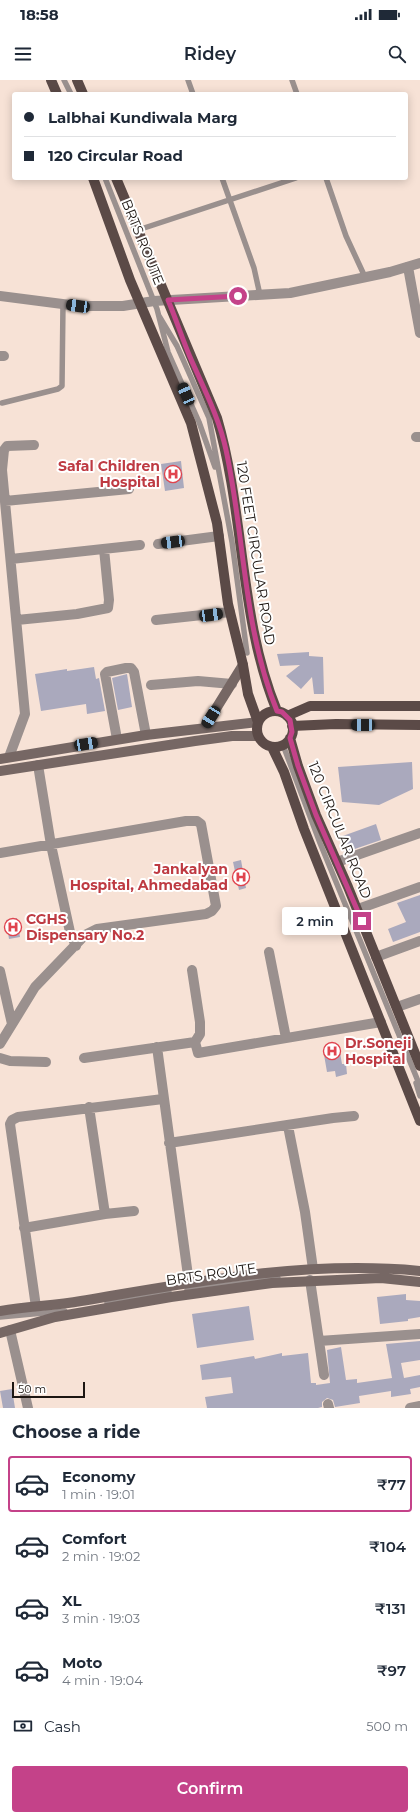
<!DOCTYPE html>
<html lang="en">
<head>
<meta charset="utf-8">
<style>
  :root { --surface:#fff; --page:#f6f6f7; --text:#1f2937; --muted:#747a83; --line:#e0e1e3; --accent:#c44289 }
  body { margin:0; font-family:Montserrat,sans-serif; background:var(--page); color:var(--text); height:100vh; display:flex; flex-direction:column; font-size:15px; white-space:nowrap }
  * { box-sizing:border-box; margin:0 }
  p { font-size:13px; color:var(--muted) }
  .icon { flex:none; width:22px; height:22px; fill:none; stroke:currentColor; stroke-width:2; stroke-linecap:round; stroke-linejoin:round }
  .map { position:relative; height:1328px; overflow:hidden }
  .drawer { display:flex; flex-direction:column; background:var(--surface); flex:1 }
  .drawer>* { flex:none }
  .guide { position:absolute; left:12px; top:12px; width:396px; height:88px; border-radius:4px; box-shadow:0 2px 10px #0003; display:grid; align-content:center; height:88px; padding:0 12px; background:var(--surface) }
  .scale { position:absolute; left:12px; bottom:10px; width:73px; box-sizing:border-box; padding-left:4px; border:2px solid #1d1612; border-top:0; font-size:11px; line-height:14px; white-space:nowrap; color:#1d1612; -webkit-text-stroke:3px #fff; paint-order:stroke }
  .end { position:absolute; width:18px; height:18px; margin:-9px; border:5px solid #c44289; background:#fff; box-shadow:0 0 0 2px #fff }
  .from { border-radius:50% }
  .bubble { position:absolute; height:28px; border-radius:4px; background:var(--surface); box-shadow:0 2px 10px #0003; font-size:13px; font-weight:600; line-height:28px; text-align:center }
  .car { position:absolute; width:12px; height:24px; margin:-12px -6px; border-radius:5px; box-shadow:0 0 3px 1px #0007; background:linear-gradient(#222 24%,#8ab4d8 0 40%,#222 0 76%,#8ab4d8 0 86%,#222 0) }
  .guide b { display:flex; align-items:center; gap:14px; height:38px; font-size:15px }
  .guide b+b { border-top:1px solid var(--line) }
  .guide i { width:10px; height:10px; background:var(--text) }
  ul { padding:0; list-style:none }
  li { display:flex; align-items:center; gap:12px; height:56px; margin:0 8px 6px; padding:0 4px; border:2px solid transparent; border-radius:4px }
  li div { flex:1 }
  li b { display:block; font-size:15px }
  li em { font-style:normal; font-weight:600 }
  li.active { border-color:var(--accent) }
  li>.icon { width:36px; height:36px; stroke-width:1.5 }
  h2 { padding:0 12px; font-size:18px; line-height:48px }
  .pay { display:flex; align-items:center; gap:10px; height:44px; padding:0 12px; font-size:15px }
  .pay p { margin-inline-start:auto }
  .action { display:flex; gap:8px; margin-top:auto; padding:8px 12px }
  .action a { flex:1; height:46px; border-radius:4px; background:var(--accent); color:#fff; font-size:16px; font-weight:600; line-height:46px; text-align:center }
  .status { display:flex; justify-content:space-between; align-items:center; height:28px; padding:0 20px; background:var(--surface); direction:ltr }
  .status svg { height:11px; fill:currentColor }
  header { display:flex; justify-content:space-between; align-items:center; height:52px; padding:0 12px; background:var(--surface); font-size:18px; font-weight:600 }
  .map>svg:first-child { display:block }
  .building { fill:#aaa9bd }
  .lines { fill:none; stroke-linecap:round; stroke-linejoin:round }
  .service { stroke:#9a908e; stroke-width:5.5 }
  .minor { stroke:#9a908e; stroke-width:10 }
  .tertiary { stroke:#9a908e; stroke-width:10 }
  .secondary { stroke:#766764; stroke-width:10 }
  .primary { stroke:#5b4a47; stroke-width:10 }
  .route { stroke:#c44289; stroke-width:5 }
  .labels { text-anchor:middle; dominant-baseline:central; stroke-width:4; stroke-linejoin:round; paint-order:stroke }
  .street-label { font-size:14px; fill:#1d1612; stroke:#fff }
  .health-label { font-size:14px; font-weight:bold; fill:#be3a42; stroke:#fff; text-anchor:end }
</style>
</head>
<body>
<div class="status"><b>18:58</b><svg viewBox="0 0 49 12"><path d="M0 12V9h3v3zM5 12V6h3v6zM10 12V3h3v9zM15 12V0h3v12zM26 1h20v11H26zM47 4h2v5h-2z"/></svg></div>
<header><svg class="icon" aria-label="menu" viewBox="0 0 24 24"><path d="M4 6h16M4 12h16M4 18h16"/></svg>Ridey<svg class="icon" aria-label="search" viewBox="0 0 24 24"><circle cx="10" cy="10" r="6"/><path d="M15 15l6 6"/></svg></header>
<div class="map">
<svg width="420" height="1328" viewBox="0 0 420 1328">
  <rect width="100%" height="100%" fill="#f7e2d6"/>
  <path class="building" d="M181,381L184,408L165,411L161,384Z
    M309,572V576L323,577L324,614H314L312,597L301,609L286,596L300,585L280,586L277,574Z
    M94,587L96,599L99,598L105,631L87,634L86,624L41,631L35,594L67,589V591Z
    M127,594L132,627L118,630L112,598Z
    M412,682L413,709L379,725L342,722L338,687Z
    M376,744L381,760L346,772L340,757Z
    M241,780L246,808L239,810L233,782Z
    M420,815V852L393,862L388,849L406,842L397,823Z
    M17,838L20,857L9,859L6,840Z
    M339,967L342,984H346L347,994L336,997L335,991L327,992L323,969Z
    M406,1214V1220L420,1221V1237L408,1239V1241L380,1244L377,1217Z
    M249,1226L254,1260L197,1268L192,1234Z
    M420,1261V1280L401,1283L404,1298L420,1295V1307L410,1309L411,1314L391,1317V1311L359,1316L360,1323L335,1327L333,1320L327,1318L322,1322V1327L318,1328H207L205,1317L233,1313L231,1297L202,1300L200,1285L254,1276L255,1279L282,1273V1276L308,1273L311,1303H316V1305L330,1303L327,1270L341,1267L346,1300L357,1299V1303L392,1298L386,1264Z
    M12,1309L15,1328H3L0,1311Z"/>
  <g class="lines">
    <path class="service" d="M64,0L71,14
      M188,0L193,14
      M292,0L297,14
      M105,98L157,229L168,272L199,342L215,387
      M222,98L254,188L260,215
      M326,98L346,156L365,197
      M138,150L296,98
      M159,236L177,266L209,338L232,462L247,573
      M2,323L58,309L62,306L63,224
      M283,665L320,763L420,1006
      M416,1003L420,1016
      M187,1210L278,1198
      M107,1223L169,1212
      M0,1237L65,1231"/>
    <path class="minor" d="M408,187L420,253
      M0,276H4
      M416,357H420
      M5,421L129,409
      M158,464L219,456
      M11,479L140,465
      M17,540L77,534L108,528L109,520L104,469
      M156,540L230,532
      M151,605L198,601L232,604
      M117,659L105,594L107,592L126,588H131L134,592L146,655
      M9,677L25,634L2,390L4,370L7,366L34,365
      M38,685L51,765L70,852L76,866
      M0,773L186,741H197L201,744L216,826L212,831L206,834L97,849L85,855L35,907L0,964
      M337,782L420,753
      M358,829L420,807
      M269,872L286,958
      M376,877L420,861
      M192,890L200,942V954L195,962
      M0,891L12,944
      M397,927L420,919
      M157,967L189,1203
      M0,978L10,981L46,982
      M84,978L195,962L198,973L381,942
      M89,1027L105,1134
      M288,1046L305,1132L313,1189
      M169,1063L333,1038L354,1036
      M24,1148L105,1134L134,1131
      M310,1200L324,1295
      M36,1227L10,1044L12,1040L18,1037L163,1019
      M10,1250L28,1328
      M319,1261L420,1254
      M328,1324L329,1328
      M410,1328L420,1326"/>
    <path class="tertiary" d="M0,216L78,226H123L154,221L290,213L390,192L420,183"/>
    <path class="secondary" d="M204,648L243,585
      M0,679L146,655L258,642
      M0,691L195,661L232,656H258
      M0,1231C27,1226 54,1226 81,1221C193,1202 306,1180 420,1191
      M0,1253L55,1237L171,1217L272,1203L381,1198L420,1202"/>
    <path class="primary" d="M51,0L57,14
      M77,0L83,14
      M93,98L130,200L191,343L217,443L228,524L243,585L248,614L258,642
      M116,98L217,338C245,434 239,539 277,631
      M257 649a18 18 0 1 1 36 0a18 18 0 1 1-36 0Z
      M287,636L310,626H420
      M292,646L336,644L420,645
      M290,658L298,686L316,735L348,807L420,986
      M272,667L284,692L304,749L420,1041"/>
  </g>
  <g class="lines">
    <path class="route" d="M238,216L168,220C176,239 182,258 190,277C203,307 219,337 226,370C245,457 243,548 277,631L282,632L290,640L292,652L290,658L298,686L316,735L362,841"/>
  </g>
  <defs>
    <g id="hospital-ring" transform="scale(0.9)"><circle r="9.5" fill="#fff" stroke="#e0444e" stroke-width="1.5"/><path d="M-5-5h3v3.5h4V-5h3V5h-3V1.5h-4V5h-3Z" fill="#e0444e"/></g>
  </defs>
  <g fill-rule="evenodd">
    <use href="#hospital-ring" x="173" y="394"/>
    <use href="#hospital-ring" x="241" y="797"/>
    <use href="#hospital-ring" x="13" y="847"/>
    <use href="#hospital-ring" x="332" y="971"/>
  </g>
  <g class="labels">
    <g class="street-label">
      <text transform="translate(143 162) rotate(68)">BRTS ROUTE</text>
      <text transform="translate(256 473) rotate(81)">120 FEET CIRCULAR ROAD</text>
      <text transform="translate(340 750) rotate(68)">120 CIRCULAR ROAD</text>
      <text transform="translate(211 1194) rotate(-8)">BRTS ROUTE</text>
    </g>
    <g class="health-label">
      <text x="160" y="386">Safal Children<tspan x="160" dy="16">Hospital</tspan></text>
      <text x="228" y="789">Jankalyan<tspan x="228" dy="16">Hospital, Ahmedabad</tspan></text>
      <text x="26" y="839" text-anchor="start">CGHS<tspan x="26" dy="16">Dispensary No.2</tspan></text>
      <text x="345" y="963" text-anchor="start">Dr.Soneji<tspan x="345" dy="16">Hospital</tspan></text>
    </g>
  </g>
</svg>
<div class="scale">50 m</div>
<i class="end from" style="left:238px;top:216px"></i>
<i class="end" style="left:362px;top:841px"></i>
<div class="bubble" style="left:282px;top:827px;width:66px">2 min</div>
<i class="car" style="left:78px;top:226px;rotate:278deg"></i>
<i class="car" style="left:186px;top:314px;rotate:336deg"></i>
<i class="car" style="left:173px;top:462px;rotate:263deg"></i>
<i class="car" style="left:211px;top:535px;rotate:82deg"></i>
<i class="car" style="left:211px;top:637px;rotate:212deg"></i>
<i class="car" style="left:363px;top:645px;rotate:270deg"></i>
<i class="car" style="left:86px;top:664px;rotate:81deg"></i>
<div class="guide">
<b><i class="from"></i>Lalbhai Kundiwala Marg</b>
<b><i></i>120 Circular Road</b>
</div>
</div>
<section class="drawer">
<h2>Choose a ride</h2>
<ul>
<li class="active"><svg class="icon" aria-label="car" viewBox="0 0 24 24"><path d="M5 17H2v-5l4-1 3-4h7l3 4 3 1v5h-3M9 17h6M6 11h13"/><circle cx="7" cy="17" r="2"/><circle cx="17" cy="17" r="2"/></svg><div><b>Economy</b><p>1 min · 19:01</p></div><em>₹77</em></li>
<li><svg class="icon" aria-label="car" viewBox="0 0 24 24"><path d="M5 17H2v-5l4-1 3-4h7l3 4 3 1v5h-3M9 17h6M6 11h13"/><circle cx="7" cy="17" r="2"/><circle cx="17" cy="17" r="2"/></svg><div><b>Comfort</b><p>2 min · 19:02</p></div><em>₹104</em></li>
<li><svg class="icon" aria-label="car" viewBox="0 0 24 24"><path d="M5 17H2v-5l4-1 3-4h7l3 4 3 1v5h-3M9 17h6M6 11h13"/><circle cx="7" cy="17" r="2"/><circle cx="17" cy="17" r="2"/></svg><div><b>XL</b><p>3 min · 19:03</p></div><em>₹131</em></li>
<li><svg class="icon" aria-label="car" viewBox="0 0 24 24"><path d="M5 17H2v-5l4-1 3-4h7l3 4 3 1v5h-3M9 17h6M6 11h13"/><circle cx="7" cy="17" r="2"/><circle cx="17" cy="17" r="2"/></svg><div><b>Moto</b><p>4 min · 19:04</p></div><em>₹97</em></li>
</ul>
<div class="pay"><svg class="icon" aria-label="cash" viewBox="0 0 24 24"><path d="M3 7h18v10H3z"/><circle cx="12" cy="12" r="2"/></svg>Cash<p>500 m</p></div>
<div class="action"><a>Confirm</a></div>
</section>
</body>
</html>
